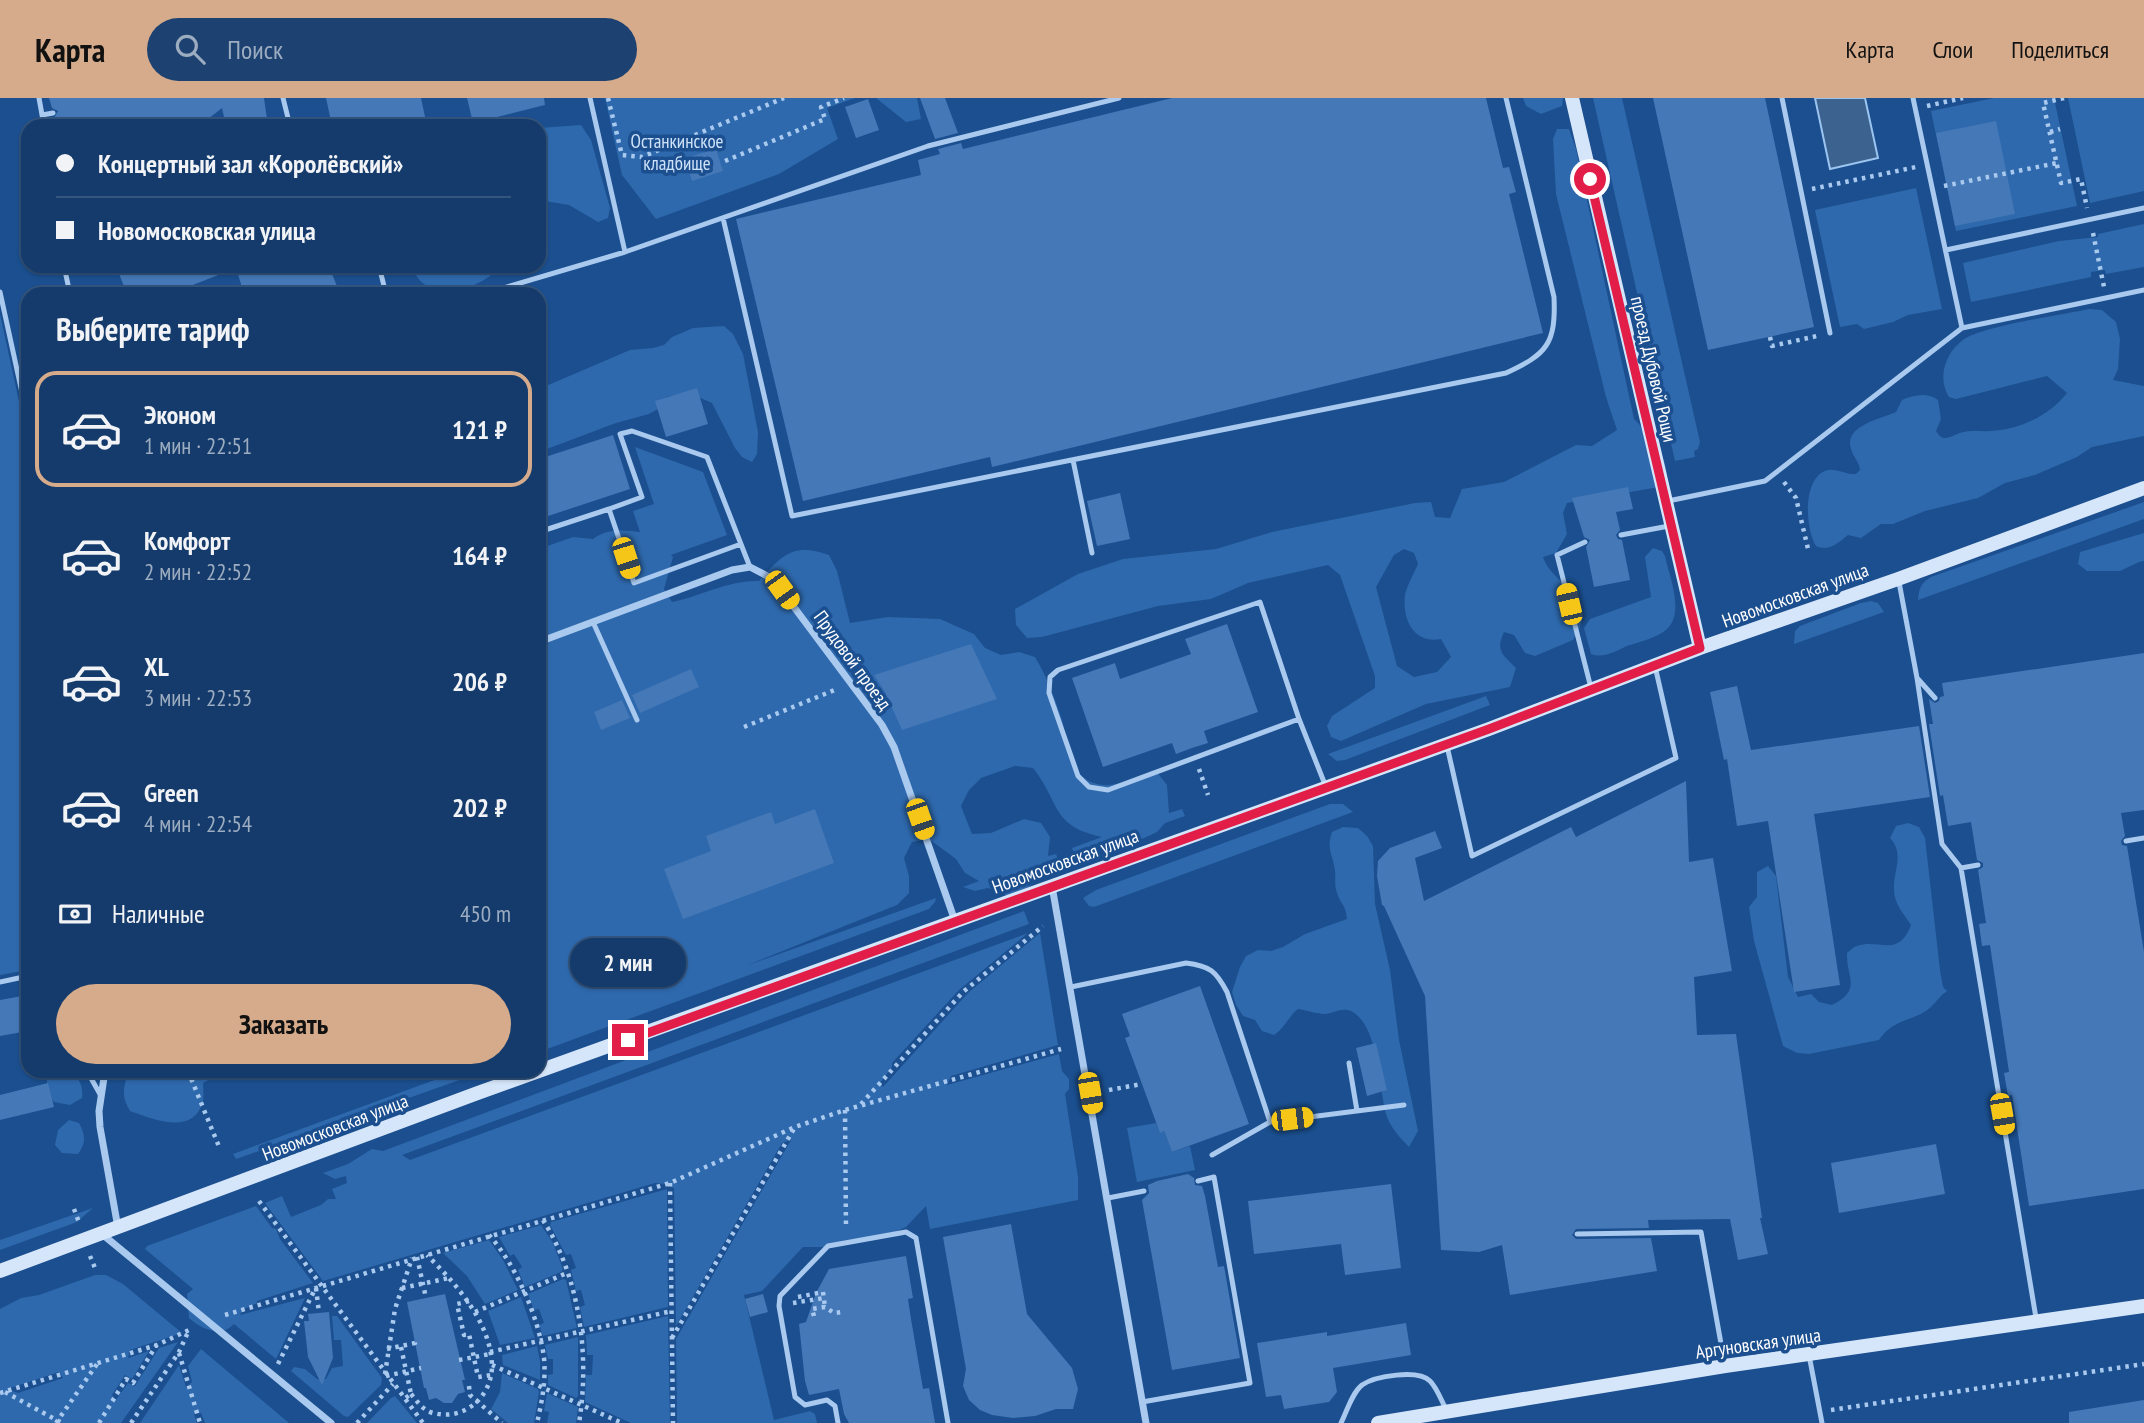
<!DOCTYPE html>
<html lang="ru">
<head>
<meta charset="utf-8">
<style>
  :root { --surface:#143b6b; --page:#1d4271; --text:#f1f3f6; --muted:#9dadc1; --line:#33557e; --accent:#d6ab8b }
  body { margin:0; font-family:"PT Sans Narrow",sans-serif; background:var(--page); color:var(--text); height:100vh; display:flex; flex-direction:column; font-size:26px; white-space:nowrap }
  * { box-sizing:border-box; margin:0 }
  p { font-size:23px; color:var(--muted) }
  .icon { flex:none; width:38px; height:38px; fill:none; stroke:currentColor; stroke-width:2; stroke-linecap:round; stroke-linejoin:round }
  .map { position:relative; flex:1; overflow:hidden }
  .drawer { position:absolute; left:21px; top:189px; width:525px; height:791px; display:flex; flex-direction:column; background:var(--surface); border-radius:21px; box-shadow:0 2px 5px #0004,0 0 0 2px var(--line) }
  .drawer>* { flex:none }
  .hud { position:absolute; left:21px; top:21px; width:525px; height:154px; border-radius:21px; box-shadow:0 2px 5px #0004,0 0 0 2px var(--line); display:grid; align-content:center; height:154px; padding:0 35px; background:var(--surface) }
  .end { position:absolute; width:32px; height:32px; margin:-16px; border:9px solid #e11d48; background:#fff; box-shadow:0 0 0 4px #fff }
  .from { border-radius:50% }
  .bubble { position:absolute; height:49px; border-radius:24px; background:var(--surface); box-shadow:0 2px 5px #0004,0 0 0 2px var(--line); font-size:23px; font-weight:700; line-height:49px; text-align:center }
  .car { position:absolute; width:21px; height:42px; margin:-21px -10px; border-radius:9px; box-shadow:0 0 5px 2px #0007; background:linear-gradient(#f5c518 24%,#345 0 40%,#f5c518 0 76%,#345 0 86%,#f5c518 0) }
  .hud b { display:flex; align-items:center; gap:24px; height:66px; font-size:26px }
  .hud b+b { border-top:2px solid var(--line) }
  .hud i { width:18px; height:18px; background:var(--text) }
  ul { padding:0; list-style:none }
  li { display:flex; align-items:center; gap:21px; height:116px; margin:0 14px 10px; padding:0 21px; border:4px solid transparent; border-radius:21px }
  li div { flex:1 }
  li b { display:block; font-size:26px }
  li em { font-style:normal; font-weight:700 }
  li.current { border-color:var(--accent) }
  li>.icon { width:63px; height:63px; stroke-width:1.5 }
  h2 { padding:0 35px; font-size:32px; line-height:84px }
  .pay { display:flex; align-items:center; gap:18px; height:77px; padding:0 35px; font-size:26px }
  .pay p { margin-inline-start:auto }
  .primary-button { display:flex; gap:14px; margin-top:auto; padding:14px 35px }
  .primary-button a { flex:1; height:80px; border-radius:42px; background:var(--accent); color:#111; font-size:28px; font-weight:700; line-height:80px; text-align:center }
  header { display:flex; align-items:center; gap:42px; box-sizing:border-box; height:98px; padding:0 35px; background:var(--accent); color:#111 }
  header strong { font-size:33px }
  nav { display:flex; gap:38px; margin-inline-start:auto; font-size:24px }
  .search { width:490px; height:63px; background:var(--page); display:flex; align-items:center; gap:18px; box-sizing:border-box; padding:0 24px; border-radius:38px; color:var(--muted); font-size:26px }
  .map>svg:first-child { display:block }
  .green { fill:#2e69ad; fill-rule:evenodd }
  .water { fill:#3c6290; stroke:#9cc4f0; stroke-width:2 }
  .building { fill:#4478b7 }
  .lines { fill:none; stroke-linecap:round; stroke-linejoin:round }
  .path { stroke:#a9c9ee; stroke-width:4.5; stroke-dasharray:3.5 5; stroke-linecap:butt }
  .lane { stroke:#a9c9ee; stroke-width:5 }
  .street { stroke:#a9c9ee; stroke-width:7 }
  .secondary { stroke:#d6e6fa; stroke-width:14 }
  .route { stroke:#e11d48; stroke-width:9 }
  .labels { text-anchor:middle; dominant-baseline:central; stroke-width:7; stroke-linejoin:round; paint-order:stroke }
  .park-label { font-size:19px; fill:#cfe3fa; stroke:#1b4f8f }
  .street-label { font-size:19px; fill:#fff; stroke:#1b4f8f }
</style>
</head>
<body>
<header>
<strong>Карта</strong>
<div class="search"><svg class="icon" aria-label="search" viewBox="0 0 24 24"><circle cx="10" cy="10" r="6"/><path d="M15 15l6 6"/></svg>Поиск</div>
<nav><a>Карта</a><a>Слои</a><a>Поделиться</a></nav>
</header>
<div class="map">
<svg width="2144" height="1325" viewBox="0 0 2144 1325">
  <rect width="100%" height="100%" fill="#1b4f8f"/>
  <path class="green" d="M605,0H855L827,10L838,41L779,76L656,121L622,77Z
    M876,0H917L921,21L906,24Z
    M1523,0H1563L1562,8L1541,16L1526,8Z
    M1593,0H1622L1700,344L1698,351L1694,353L1695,359L1675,363Z
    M1994,0H2054L2077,108L1956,133L1931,13Z
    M2068,0H2144V93L2090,105Z
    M581,27L591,42L610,110L608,120L598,124L569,107L539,102V30Z
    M1557,31H1569L1576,51L1634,321C1652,339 1667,355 1667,382L1659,389L1567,405L1563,415L1567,436L1556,455L1543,459C1551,483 1584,493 1582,521C1582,528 1576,536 1573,542L1535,558L1525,555L1514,537L1504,534C1495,553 1503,557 1516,570L1510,589L1426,606L1341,643L1331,639L1327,628L1332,618L1375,590V578L1340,477L1328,467L1248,485L1211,501L1158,508L1042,539L1027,540L1016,527L1015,511L1078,476L1123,461L1216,451L1272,434L1415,405L1431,404L1435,419L1450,420L1462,391L1504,384L1576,347L1592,348L1617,332L1606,299L1556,96L1553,41ZM1404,451L1414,455L1418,466C1414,475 1407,487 1405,497C1402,522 1414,546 1441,541L1451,559L1437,574L1414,579L1397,568L1376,489L1394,457Z
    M1916,90L1942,211L1908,217L1893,224L1864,231L1857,226L1840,229L1815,112Z
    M2144,126V169L2106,176L2105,172L2091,174V179L1971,204L1963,165L2059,143L2098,139V136Z
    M411,168H500C486,187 445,203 424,186C418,182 415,175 411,168Z
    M2089,211L2102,212L2116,224L2120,241L2118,271L2113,282L2144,288V338L2092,349L2077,359L2035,377L2005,385L1978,400L1925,413L1893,426H1881L1861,440L1848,437C1838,445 1829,454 1816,448C1805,431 1802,378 1828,372C1837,370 1847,377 1856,376L1860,372C1859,363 1853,359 1851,351C1843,327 1884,320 1896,314L1902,302C1913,297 1928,294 1938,302L1941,321L1936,333C1944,347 1952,336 1964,334C1972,332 1983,334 1991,333C2020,331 2049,318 2067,295L2047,278L1956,301L1949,299C1937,280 1945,255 1963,242C1981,228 2062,217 2089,211Z
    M0,216L28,345V872L0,877Z
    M724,228L733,236L743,256L758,334L757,356L752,364L742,359L735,350L712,305L689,295L666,299L658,311L649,316L616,325L539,354V291L630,252L653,250L664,247L672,239L693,230Z
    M635,349L703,374L727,437L671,457L673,459L664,491L672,504C702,498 728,482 759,483C782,457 793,444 829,457L837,473L850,525L888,519L940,521L974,536L985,550L1001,557L1019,554L1035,559C1046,577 1054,598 1061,619C1069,645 1068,684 1103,687C1120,688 1140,678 1156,673L1167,687L1169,715L1182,711L1185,718L1165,725L1157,734L1142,741L1123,740L1075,758L1072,750L1102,739C1051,728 1061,706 1033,670L1015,668L981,680L969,692L961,708L972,736L991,735L1024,721L1041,725L1050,739L1048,758L1056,756L1059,763C1042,770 1039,783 1024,792C1019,795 1013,796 1008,798L988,790L975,793L963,789L979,783L965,775L956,761L929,741L912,744L904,760L909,778V795L897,807L745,868L936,800L935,804L929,811L539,954V451L573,439L593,441C607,430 623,432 640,434L633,413L654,406Z
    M2144,404V421L1918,502C1919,490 1921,485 1931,479Z
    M2144,435V463L2139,464L2120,473H2087L2078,466L2080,454Z
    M1653,450L1662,453L1665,458C1669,478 1685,514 1667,531C1657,540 1639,544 1627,548C1616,553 1603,561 1591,556L1584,530L1590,521L1651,499L1645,459Z
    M1871,503L1878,505L1884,514L1794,546L1795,533L1800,528L1861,505Z
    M1486,598L1490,607L1345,662L1337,663L1328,656Z
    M1330,706H1343L1353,714L1094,809L1089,808L1083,800L1096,792Z
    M1908,725L1919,729L1925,740L1940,872L1943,889L1947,893C1940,898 1937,903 1931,909C1914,924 1895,919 1879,942L1809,956L1797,955L1783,948L1754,843L1749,809L1757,799V774L1768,768L1776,778L1788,879L1798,899L1811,896L1819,904L1832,907C1863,891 1846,880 1847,855C1851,852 1853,849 1857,848C1879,840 1898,861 1911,827C1904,816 1894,806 1894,792C1893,773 1905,756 1890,740L1896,728Z
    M1343,729L1358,730L1367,738L1373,748L1375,806L1390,872L1399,942L1418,1033L1409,1049C1401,1041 1391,1030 1387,1019C1378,991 1380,928 1351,913C1341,909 1334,915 1325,916C1317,916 1306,912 1298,911C1288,919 1285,930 1274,937L1262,933L1255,922L1243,918L1236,907L1232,894L1240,869L1246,858L1258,852L1271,853L1283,849L1305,836L1347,821C1346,807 1341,807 1337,795C1334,787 1336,781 1335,773C1333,756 1326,752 1332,734Z
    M1024,813L1029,826L402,1057L410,1062L1028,835L959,892L892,965V969L880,985L883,989L968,895L1040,835L1058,947L951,978L947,987L1059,956L1062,973L1069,981V991L1065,996L1078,1079V1102L930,1131L926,1108L906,1129L886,1138L846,1142L825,1149H803L762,1193L744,1197L774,1322L810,1313L815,1316L817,1325H677L676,1241L791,1042L782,1045L676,1228L674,1090L666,1086L655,1085L323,1183L265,1105L282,1098L291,1119L321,1107L328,1101H336L332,1091L347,1085L346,1078L335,1081L323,1075L348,1066L372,1051L383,1053Z
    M58,973C75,973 84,983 82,1000L70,1007L54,1004L47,996V980Z
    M129,973H234L218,977L203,985C203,990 204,997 203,1002C195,1039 152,1021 130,1013C121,998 123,989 129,973Z
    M459,973H485L236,1061L233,1056Z
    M69,1022L79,1025C86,1038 86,1045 78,1056L62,1055L55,1047L58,1032Z
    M1156,1025L1160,1034L1164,1033L1172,1054L1190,1048L1195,1072L1137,1084L1127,1030Z
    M667,1091L668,1209L584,1229L580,1209L585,1207L581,1192L576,1193L571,1172L576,1170L571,1156L566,1157L550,1127L551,1124Z
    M256,1108L272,1130L276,1131L280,1141L313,1185L257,1203V1205L244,1211L240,1217L305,1200L276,1261L234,1226C221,1240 201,1231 189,1220L187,1196L193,1191L145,1151L147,1148Z
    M93,1110L77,1124L0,1152V1142Z
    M541,1127L553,1145L563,1171L561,1174L525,1189L518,1172L522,1169L514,1156L510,1158L499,1139Z
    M489,1142L503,1162L518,1192L485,1206L467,1178L443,1155Z
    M95,1177H106L123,1186L182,1235L130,1252L128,1260L149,1253L132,1281L125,1277L112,1297L116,1302L128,1285L135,1288L159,1250L178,1244L121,1325H0V1211L21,1200L39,1197ZM59,1274L63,1280L18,1295L7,1291Z
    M563,1181L566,1182L577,1230L543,1238L539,1227L544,1225L539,1211L534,1212L528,1196Z
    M521,1199L535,1240L500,1247L488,1213Z
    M332,1218H337L382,1280L381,1287L348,1319L344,1318L291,1273L294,1269L305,1271L317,1281H326L332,1270L343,1268L341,1242H334Z
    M668,1218L670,1325H631L585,1304L586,1277H592L593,1257H587L586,1237Z
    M578,1239V1298L576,1300L548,1287V1277L553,1276V1261H548L545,1247Z
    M537,1248L540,1263V1282L503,1267L502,1257Z
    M201,1251L289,1325H205L201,1315L194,1316L197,1325H140L179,1267L186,1289L192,1284L188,1268Z
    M502,1275L538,1291L539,1294L534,1325H508L491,1311L500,1294Z
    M547,1295L578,1309L576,1325H547L549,1314L544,1313Z
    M395,1298L417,1325H367L391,1300Z"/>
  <path class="water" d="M1815,0H1865L1878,60L1830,71Z"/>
  <path class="building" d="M49,0H264L268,28H226L222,10L199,28H56L54,20L58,13L52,10Z
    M326,0H421L427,28H380L379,21L350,28H332Z
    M467,0H544L545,7L473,25Z
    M920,0H945L958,35L935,41Z
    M1172,0H1486L1503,70L1509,69L1516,94L1509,96L1543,235L992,369L990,359L803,403L736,121L921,77L918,62L940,56L938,51L961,45L963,51Z
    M1653,0H1765L1814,229L1708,252Z
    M868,1L879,32L856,40L845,9Z
    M1996,23L2015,116L1955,128L1936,35Z
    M716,51L723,73L692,83L685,60Z
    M116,168H329L340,196H244L236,170L170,196H127Z
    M697,290L708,326L666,339L655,303Z
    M613,337L630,391L539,421V361Z
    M1628,389L1633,411L1616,414L1620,432L1616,437L1618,441L1622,442L1630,482L1594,489L1586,449L1590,442L1584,439L1572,400Z
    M1120,395L1130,441L1097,448L1087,403Z
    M1227,526L1258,614L1204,633L1208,645L1192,650L1176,656L1172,645L1103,669L1072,580L1115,565L1120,581L1191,556L1185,541Z
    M971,546L997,601L902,632L885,594L874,577Z
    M2144,555V712L2121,715L2125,738L2121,743L2122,747L2127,748L2144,854V1091L2029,1108L2012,997L2008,998L2004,975L2009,974L1990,847L1982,848L1979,826L1986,825L1978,772L1983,769V765L1977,762L1971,724L1948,728L1943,697L1940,698L1929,626H1933L1929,601L1935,605L1939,603L1940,599L1944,598L1942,585Z
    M691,571L699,589L640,615L632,597Z
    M1737,588L1751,652L1919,628L1930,699L1814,716L1840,887L1794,894L1768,723L1737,728L1727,661L1724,662L1710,594Z
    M622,602L630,620L601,632L594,614Z
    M1686,683L1689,764L1713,760L1732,873L1694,879L1697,937L1736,936L1762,1120H1760L1768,1156L1738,1162L1730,1121L1648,1122L1649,1130L1576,1131L1572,1137L1576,1141L1651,1140L1657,1173L1510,1197L1502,1147L1479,1154L1441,1152L1425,898L1384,808L1382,807L1377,778L1378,763L1390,750L1435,733L1442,750L1415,760L1424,803L1571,729L1576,739Z
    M815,711L834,765L683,821L664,771L711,753L706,738L771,714L775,726Z
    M1200,888L1249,1026L1172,1054L1164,1033L1160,1035L1142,986L1125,940L1130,938L1122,916Z
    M28,897V933L0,938V902Z
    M1376,945L1387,992L1367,998L1356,950Z
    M48,985L54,1009L0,1022V997Z
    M1936,1046L1945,1096L1839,1115L1831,1065Z
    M1188,1076L1194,1080L1195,1087L1202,1088L1205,1098L1218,1169L1224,1168L1240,1260L1172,1272L1142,1102L1149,1095L1148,1087L1157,1083Z
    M1391,1086L1401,1170L1345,1177L1341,1146L1254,1156L1248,1103Z
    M1011,1126L1027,1216L1072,1270L1078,1291L1073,1311H1056L1035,1318L1013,1320L992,1317L980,1312L969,1302L963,1288L966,1271L943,1139Z
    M906,1158L913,1200L908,1201L911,1221L923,1291L929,1290L935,1325H849L844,1316L839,1291L809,1297L805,1283L799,1226L806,1224L816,1195L829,1171Z
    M445,1196L465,1282H462L465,1294L458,1296L452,1305H444L436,1300L429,1302L426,1290H424L407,1204Z
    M763,1196L768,1214L750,1219L745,1201Z
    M329,1214L333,1260L322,1287L308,1259L304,1223H309L308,1216Z
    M1406,1225L1411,1257L1333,1270L1337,1294L1329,1304L1284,1311L1281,1297L1266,1299L1257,1245L1327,1234V1238Z
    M2144,1302V1325H2069V1314Z"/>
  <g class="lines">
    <path class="path" d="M608,0L622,57L642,59L784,0
      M2064,0L2043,5L2061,85L2081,81L2087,110
      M1927,8L1963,0
      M2050,34L2060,31
      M725,63L825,21L821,9L844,0
      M1944,88L2057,65
      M1812,91L1916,69
      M2093,135L2104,189
      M1770,239L1772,248L1817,238
      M1784,384L1796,400L1809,455
      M744,629L837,591
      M1199,671L1208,697
      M188,973L220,1051
      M1109,992L1142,986
      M861,1006L963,894L1043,828
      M845,1012L846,1131
      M670,1085L673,1325
      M259,1103L423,1325
      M74,1111L80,1127
      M543,1122C580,1180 590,1258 579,1325
      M489,1137C516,1167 539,1220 544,1260C546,1282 542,1304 537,1325
      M90,1158L95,1170
      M417,1159L426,1200
      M316,1190L319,1215
      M402,1190L449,1180
      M798,1199L823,1194L825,1209
      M469,1203L457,1206L464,1237L469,1236L478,1279L491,1277
      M793,1205L824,1200
      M475,1214L567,1175
      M225,1217L670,1085L795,1029L845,1012L1061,951
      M814,1218L812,1211L825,1209L834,1215L842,1214
      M672,1240L795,1029
      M401,1249L411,1296L404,1301
      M387,1251L415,1245L414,1240
      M490,1254L672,1213
      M179,1255L200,1325
      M459,1262L490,1256
      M278,1266L316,1189
      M492,1267L622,1325
      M385,1276L395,1211L412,1160
      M386,1278L421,1270
      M469,1288L470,1297L502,1325
      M5,1294L62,1325
      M0,1295L157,1247L189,1232
      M411,1296C417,1303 421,1310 430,1314C463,1325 492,1299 492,1268C491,1224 456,1186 427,1157
      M1831,1312L2144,1266
      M56,1325L97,1266
      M99,1325L126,1281L133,1285L156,1248
      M131,1325L179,1254L189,1232
      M357,1325L393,1286"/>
    <path class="lane" d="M39,0L44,28
      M283,0L290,28
      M590,0L625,154
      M1782,0L1830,235
      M1913,0L1962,230
      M42,17L53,15
      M723,120L792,418L1506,275C1547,256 1556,246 1554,199L1506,0
      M1946,152L2144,110
      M64,168L70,196
      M379,168L386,196
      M0,194L28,322
      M483,196L625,154L928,48L1119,0
      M1073,362L1092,455
      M1668,403L1765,383L1962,230L2144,192
      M539,434L609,411
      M1621,437L1669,428
      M1585,444L1557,457L1591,590
      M741,446L634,485L609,411L642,399L620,336L632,333L707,359L746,459L750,469
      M1899,484L1917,580L1942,746L1961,770L2036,1220
      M593,524L637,622
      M1918,581L1935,600
      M1299,621L1108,692L1089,689L1078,678L1049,595L1050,579L1058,572L1260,504L1299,621L1326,689
      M1447,648L1472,758L1676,660L1655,568
      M2126,743L2144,740
      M1961,770L1978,767
      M0,884L28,878
      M1071,889L1186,865C1210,868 1216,873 1227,894L1270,1024L1404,1007
      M1349,965L1357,1013
      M87,973L101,998
      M1212,1057L1270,1024
      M1108,1100L1144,1093
      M1577,1136L1701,1134L1725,1268
      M1809,1257L1822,1325
      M1142,1304L1250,1285L1214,1079L1198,1083
      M838,1325L835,1308L827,1302L805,1307L795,1299L779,1208L780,1198L828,1148L906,1134L916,1140L948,1325
      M1341,1325C1347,1313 1352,1295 1362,1287C1375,1278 1418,1271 1430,1283C1437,1290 1441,1302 1446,1311"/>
    <path class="street" d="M539,544L732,472L750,469L773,481L882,627L894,649L955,823
      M1052,788L1146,1325
      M105,973L99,1013L100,1029L118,1130
      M102,1136L331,1325"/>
    <path class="secondary" d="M1572,0L1700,550
      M0,1173L475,996L1489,631L1700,550L1898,481L2144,390
      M1378,1325L1725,1268L2144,1208"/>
  </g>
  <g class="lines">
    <path class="route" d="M628,942L1489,631L1700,550L1590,81"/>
  </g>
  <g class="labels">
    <g class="park-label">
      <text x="677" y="43">Останкинское<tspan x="677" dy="22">кладбище</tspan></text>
    </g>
    <g class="street-label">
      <text transform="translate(1654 271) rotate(77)">проезд Дубовой Рощи</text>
      <text transform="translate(1795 497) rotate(-20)">Новомосковская улица</text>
      <text transform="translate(853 562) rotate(54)">Прудовой проезд</text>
      <text transform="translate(1065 763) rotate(-20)">Новомосковская улица</text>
      <text transform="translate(335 1029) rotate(-21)">Новомосковская улица</text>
      <text transform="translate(1758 1245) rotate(-8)">Аргуновская улица</text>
    </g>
  </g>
</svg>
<i class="end from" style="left:1590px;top:81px"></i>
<i class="end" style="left:628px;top:942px"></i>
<div class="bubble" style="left:570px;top:840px;width:116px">2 мин</div>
<i class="car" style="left:626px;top:460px;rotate:162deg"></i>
<i class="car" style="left:782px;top:492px;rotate:144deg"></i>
<i class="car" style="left:1569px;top:506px;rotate:347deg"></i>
<i class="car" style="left:920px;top:721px;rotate:161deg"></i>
<i class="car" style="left:1090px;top:995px;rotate:170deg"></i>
<i class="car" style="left:2002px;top:1016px;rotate:170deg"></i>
<i class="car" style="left:1292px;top:1021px;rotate:83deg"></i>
<div class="hud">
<b><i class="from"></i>Концертный зал «Королёвский»</b>
<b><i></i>Новомосковская улица</b>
</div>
<section class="drawer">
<h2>Выберите тариф</h2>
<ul>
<li class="current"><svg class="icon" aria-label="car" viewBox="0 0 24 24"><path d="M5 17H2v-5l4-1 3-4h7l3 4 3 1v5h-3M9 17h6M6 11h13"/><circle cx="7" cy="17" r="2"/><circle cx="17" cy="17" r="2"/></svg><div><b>Эконом</b><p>1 мин · 22:51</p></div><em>121 ₽</em></li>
<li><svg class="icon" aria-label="car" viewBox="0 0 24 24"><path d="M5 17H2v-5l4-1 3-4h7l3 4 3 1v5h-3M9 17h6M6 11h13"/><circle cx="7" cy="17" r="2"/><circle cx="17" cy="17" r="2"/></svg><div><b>Комфорт</b><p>2 мин · 22:52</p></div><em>164 ₽</em></li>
<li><svg class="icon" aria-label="car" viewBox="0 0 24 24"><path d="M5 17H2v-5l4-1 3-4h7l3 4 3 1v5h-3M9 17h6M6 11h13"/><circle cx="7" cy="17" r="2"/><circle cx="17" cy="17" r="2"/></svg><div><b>XL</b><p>3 мин · 22:53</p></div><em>206 ₽</em></li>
<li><svg class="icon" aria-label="car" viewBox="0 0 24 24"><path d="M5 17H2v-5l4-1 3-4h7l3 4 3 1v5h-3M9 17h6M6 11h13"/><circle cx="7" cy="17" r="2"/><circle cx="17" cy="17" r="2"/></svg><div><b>Green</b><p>4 мин · 22:54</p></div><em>202 ₽</em></li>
</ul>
<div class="pay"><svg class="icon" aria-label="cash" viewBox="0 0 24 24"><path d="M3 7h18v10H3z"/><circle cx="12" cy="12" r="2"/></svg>Наличные<p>450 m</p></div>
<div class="primary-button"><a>Заказать</a></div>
</section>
</div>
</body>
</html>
